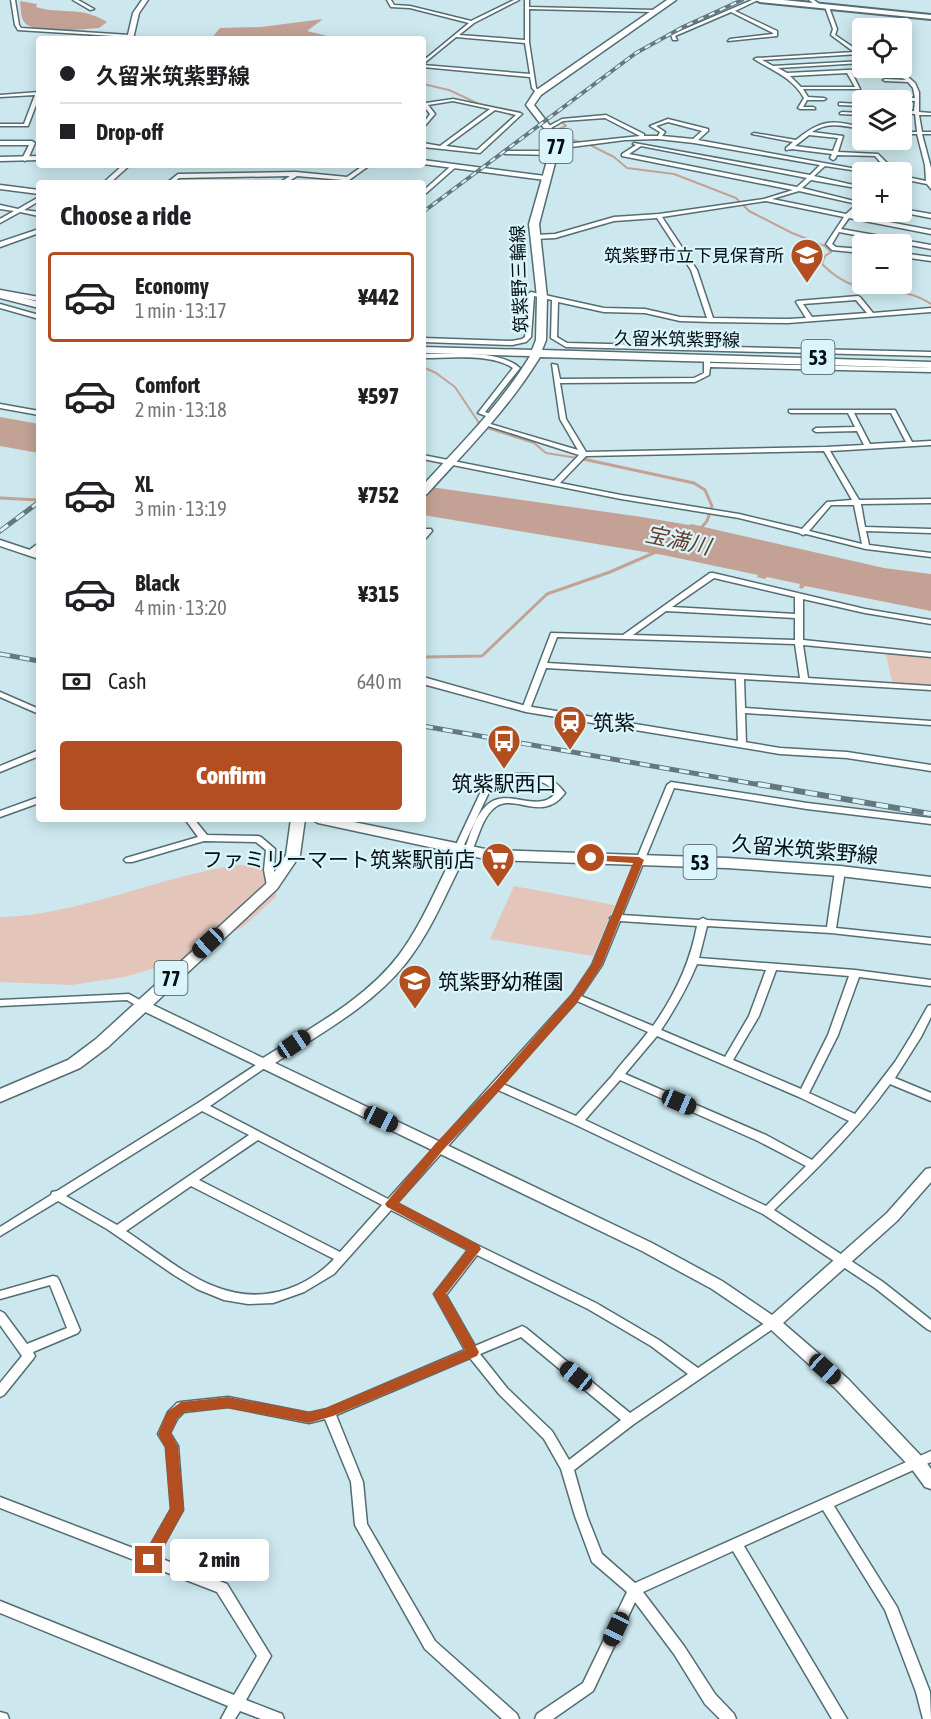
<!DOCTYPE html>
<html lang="en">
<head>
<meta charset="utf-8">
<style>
  :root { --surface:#fff; --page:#f6f6f6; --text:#202124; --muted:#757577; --line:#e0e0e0; --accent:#b34e20 }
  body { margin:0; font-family:"Asap Condensed","Noto Sans JP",sans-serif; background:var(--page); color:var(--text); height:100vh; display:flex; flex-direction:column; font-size:22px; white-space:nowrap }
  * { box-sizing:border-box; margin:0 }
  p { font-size:20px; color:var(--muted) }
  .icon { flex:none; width:33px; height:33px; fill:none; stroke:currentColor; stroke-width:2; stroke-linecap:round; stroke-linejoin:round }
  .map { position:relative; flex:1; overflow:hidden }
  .sheet { position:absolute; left:36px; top:180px; width:390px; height:642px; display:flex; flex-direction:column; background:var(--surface); border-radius:6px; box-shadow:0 3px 15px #0003 }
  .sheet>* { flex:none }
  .banner { position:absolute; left:36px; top:36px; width:390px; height:132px; border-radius:6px; box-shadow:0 3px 15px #0003; display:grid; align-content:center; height:132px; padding:0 24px; background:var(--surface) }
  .controls { position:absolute; left:852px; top:18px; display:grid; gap:12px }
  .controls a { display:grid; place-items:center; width:60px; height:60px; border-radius:6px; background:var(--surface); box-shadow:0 3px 15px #0003; font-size:30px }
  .end { position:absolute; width:27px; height:27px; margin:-14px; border:8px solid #b34e20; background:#fff; box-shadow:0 0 0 3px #fff }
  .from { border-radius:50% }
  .bubble { position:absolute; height:42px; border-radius:6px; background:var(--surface); box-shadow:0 3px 15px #0003; font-size:20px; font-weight:800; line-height:42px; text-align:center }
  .car { position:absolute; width:18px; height:36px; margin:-18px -9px; border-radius:8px; box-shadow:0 0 4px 2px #0007; background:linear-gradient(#222 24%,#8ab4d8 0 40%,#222 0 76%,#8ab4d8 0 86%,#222 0) }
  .banner b { display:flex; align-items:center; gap:21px; height:57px; font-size:22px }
  .banner b+b { border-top:2px solid var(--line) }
  .banner i { width:15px; height:15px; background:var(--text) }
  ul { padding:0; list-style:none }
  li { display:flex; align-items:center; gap:18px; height:90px; margin:0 12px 9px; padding:0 12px; border:3px solid transparent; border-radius:6px }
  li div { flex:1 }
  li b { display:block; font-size:22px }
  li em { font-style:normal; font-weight:800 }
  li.active { border-color:var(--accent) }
  li>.icon { width:54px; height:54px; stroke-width:1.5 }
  h2 { padding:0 24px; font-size:27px; line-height:72px }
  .pay { display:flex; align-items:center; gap:15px; height:66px; padding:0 24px; font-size:22px }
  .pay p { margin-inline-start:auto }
  .primary-button { display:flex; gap:12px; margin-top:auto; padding:12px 24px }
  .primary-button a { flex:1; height:69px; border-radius:6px; background:var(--accent); color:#fff; font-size:24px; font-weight:800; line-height:69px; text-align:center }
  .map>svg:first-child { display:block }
  .green { fill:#e3c5b9 }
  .water { fill:#c3a295 }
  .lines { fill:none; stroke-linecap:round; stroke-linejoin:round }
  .stream-far1 { stroke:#c3a295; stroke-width:2 }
  .stream { stroke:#c3a295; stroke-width:3 }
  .minor-casing { stroke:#536d72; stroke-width:3 }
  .tertiary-casing { stroke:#536d72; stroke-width:3 }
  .primary-casing { stroke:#536d72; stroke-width:3 }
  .trunk-casing { stroke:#536d72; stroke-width:4 }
  .minor { fill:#fff; fill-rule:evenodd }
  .tertiary { fill:#fff; fill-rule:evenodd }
  .primary { fill:#fff; fill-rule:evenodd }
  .trunk { fill:#fff; fill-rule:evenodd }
  .rail-far2-casing { stroke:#66787c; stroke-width:4 }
  .rail-far1-casing { stroke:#66787c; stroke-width:5 }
  .rail-casing { stroke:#66787c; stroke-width:6 }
  .rail-far2 { stroke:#d9f5fb; stroke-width:2; stroke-dasharray:6; stroke-linecap:butt }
  .rail-far1 { stroke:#d9f5fb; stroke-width:3; stroke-dasharray:10; stroke-linecap:butt }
  .rail { stroke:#d9f5fb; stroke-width:4; stroke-dasharray:12; stroke-linecap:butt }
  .route { fill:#b34e20 }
  .labels { text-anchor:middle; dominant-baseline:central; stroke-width:4.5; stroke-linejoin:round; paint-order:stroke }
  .far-poi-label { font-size:18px; fill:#050e10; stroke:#d9f5fb; text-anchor:end }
  .far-street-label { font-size:18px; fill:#050e10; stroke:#d9f5fb }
  .shield { fill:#d9f5fb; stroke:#455356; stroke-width:1.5 }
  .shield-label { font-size:20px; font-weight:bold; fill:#050e10 }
  .poi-label { font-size:21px; fill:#050e10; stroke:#d9f5fb; text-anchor:start }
  .street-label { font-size:21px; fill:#050e10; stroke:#d9f5fb }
  .water-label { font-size:22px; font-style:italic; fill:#693a26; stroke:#d9f5fb }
</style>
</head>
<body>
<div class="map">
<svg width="931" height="1719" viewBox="0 0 931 1719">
  <rect width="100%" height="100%" fill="#cce8ee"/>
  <path class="green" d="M885,650L931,655V688L893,686Z
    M239,865C263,866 279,868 276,897L244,926L180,961L124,977L71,985L0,982V917C82,915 158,876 239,865Z
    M514,886L615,905L593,956L490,939Z"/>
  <path class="water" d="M20,1L37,4L36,7C61,15 79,5 107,22L99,28C83,29 35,35 25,23C20,18 21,8 20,1Z
    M323,19L307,31L340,39H211L220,28L261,27Z
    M0,417L39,424V453L0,446Z
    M423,486L642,517L689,525L691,524L884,568L931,574V611L805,586L802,589L799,588L800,584L767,577L765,579L757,577L758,575L663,555L423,515Z"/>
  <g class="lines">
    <path class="stream-far1" d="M423,84L449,90L479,104L520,112
      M562,122L566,126L559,129L565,138L588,144L614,157L627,168L674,174L736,198L749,211L792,233L825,246L831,252L825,256L822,264C862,305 894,279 931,304
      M423,367L436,373L455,387L481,426L534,443L546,453L590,460"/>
    <path class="stream" d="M583,459L694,483L705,490L712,506L707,521L700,529
      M0,498L39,500
      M423,657L482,656L547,594L610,572L656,552"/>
    <g class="minor-casing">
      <path id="minor" d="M11,0H15L19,25L21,28L130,35L132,36L130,37L18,30L15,25Z
        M73,0H78L94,9L90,10Z
        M387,0H391L394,5L410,6L471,21L514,0H519L474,23L459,35L525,40V0H529V7L654,10L656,11L654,12L529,9V42L536,88L540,93L538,94L532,88L530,77L423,67V65L530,74L525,43L456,37L423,64V61L469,23L410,8L391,7Z
        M752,0H758L735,11L777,31V36L728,41L730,39L773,34V33L731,12L675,36L677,40H673L671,35Z
        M809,0H814L822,6L818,7Z
        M827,6L829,7L837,29L835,35L860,52V54L762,60L773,66L862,61V63L778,68L787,73L888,68L906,75L915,83L919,92V112L931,113V115H919L922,132H931V134H922L931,168V189L927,184L902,179V176L926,181L925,165L917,134H902V132H917L915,114L902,113V111H914L915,101L868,100L872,97L915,98L913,88L908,82L885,81L883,80L885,79L906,80L889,71L852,73L860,89H803L808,97L824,98L826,99L824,100H807L803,107H813L815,108V109H800L798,108L804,98C792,77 773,71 754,59L756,58L854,52L831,35L833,29L825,7ZM847,73L855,87H801L790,76Z
        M39,92V97L28,126H0V124H24L35,95L0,97V95Z
        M453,99L520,113L522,114L480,153L423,147V143L440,146L490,109L453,101L428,105L435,114L423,128V124L430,114L423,105V101L426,103ZM495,110L516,115L477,150L446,146Z
        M841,103L862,104V106L839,105V103Z
        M842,112L862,113V115L840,114V113Z
        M606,115L644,134V136H658L660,132L650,126L668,119L708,129V131L698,140L873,172L882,164L875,156L837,155L835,159L833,160L830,158L832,154L792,149L786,150V148L793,142L752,134L754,133L796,140C822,119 831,120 862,127V129C844,126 828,121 812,132L843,136L838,152L878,154L887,163V165L879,172H865L825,166L814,176L862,187V189L811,180L802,188L862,203V205L852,215L931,230V234L849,218L841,229L931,245V249L839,232L832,244L836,247L862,249V253L832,250L826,244L844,217L766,201L662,217L697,270L713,318L788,319L806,318L796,302L797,301L858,296L860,297L873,313L931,308V312L788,323L711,322L680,321L645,313L604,312L558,302L557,337L567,343L931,352V356L566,347L551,338L552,300L534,296L531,337L526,342L512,345L423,342V338L512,341L522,339L525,337L528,294L531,292L604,308L645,309L680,317L707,318L691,270L657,218L614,221L555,238L535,239L532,237L535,235L555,234L614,217L659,214L764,199L793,190L622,156V154L636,145L633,144L634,143L810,175L820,165L694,143L658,139L625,140L556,149L553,147L556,145L640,136L605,118L563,121L551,128L547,127L562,119ZM668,122L702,131L693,139L662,136L665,132L656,126ZM809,135L838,138L833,151L795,146ZM641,146L807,178L797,187L629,154ZM799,191L857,204L846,214L772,199ZM856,300L867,313L812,317L803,304Z
        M0,141H32L35,143L28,159L25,161L22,159L29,145H0Z
        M507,151H553L556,153L553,155L505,154L504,153Z
        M364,165H370L345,183L343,182V180L297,176L286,183H279L290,176L179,178L173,183H167L178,174L296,172L347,177Z
        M452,165L457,166L423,196V191Z
        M0,185L39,190V194L0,189Z
        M39,197V201L24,210L39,212V216L20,212L0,223V219L14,211L0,209V205L18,209Z
        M902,209L931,214V218L900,212Z
        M902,253L931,257V261L902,257Z
        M0,290L39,297V301L0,294Z
        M0,304L39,315V319L0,308Z
        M423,354C450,355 499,349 520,368L485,412L493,415V417H489L478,413L513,368C492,353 449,358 423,358Z
        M707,357L710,359V363L931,368V372L710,367L709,375L695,382L560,383L566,419L586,452L826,447L864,445L857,431L816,432L813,430L816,428L855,427L848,413H791L789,412V410H895L912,442L931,441V445L830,451L859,500L931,499V503L861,504L865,527L931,529V533L866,531L869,545L931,553V557L866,549L806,534L803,535L799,533L739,518L621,499L423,459V455L554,481L579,455L482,424L487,423L578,450L560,419L552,364L557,365L560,379L694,378L704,373V359ZM854,413H891L906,442L870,444ZM824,451L852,500L827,502L802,529L739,514L621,495L560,483L586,456ZM831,505H854L862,544L809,531Z
        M0,404L39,411V415L0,408Z
        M425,529H431L432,531L426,538H423V532Z
        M36,545H39V550L34,555H28V551Z
        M710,573H713L865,609L931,620V624L865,613L803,599V640L931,653V657L803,645L808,678L931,686V690L744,679L745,708L931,721V725L745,713L746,744L742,747L738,744L736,679L546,668L530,709L529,711H523L522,709L551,633L623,635ZM714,578L795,597V614L672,607ZM666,611L795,618V640L633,635ZM557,637L795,644L800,678L547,663Z
        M0,692L39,709V714L0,697Z
        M39,750V756L0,772V766Z
        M515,774C536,773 552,775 565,793C541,825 513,790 493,809C482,819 478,838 472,851L468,854L465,853L464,851C470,836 474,817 487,805C508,786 537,815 556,793C541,773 510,776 491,788L462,849L458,852L455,851L454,849L484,785L501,777Z
        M671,782L807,803L931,818V824L807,809L674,788L622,915L699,920L703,918L707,920L827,927L835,871L840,868L845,871L836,928L931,938V944L831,933L707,926L699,958L855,970L931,980V986L859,977L838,1035L809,1093L855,1114L895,1062L911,1036L928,1006L931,1005V1017L921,1037L895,1078L931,1093V1101L890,1084C857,1130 816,1170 774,1210L883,1282L931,1320V1331L927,1329L875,1288L763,1214L574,1124L498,1090L397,1203L479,1246L596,1303L659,1340L698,1368L769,1320L773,1318L777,1320L779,1323L777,1326L634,1424L574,1470L587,1516L602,1554L635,1583L931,1451V1462L834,1506L897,1607L930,1692L931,1719H923L916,1692L885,1610L823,1510L744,1546L847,1719H832L733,1551L643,1592L684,1646L715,1694L734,1714L736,1719H720L705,1704L674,1654L635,1602L593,1691L553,1719H535L537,1714L583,1683L627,1592L592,1562L575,1516L561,1469L544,1439L499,1394L470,1358L336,1415L363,1482L367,1524L435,1641L517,1714L519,1719H502L425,1649L355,1525L351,1482L325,1419L309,1423L228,1407L184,1412L177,1419L170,1433L178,1446L183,1510L157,1557L227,1584L271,1656L246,1700L282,1714L284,1719H261L240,1711L235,1719H221L228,1706L0,1613V1601L234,1695L257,1656L217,1592L0,1508V1497L146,1553L171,1509L166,1447L158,1434L168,1412L177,1403L181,1402L228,1397L309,1413L327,1409L465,1350L434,1294L468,1250L391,1210L334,1274L304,1292L273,1303L248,1304L224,1300L197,1289L174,1275L107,1229L58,1201L0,1236V1227L51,1195L52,1192L57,1191L198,1103L265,1059L269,1061L270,1063L269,1065L210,1106L388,1199L572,995L592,965L611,919L610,918L613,916L667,785ZM620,921L697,926C690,963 675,995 653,1026L581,996L602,965ZM697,964L766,970L749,1016L725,1057L661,1030C675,1009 687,988 697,964ZM776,970L849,976L828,1035L801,1089L733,1060L759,1016ZM577,1001L648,1032C637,1047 622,1062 612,1076L576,1116L503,1084ZM657,1036L799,1097L849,1121L812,1160L766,1135L625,1074ZM620,1080L758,1141L806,1166L766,1206L585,1120ZM202,1111L249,1135L117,1225L66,1196ZM258,1140L382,1205L340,1252L199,1180ZM191,1186L334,1259C322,1272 305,1283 288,1289C223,1311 176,1264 126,1231ZM477,1255L588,1309L651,1346L688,1374L630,1413L526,1328L522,1326L518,1328L475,1346L446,1295ZM521,1337L621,1420L569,1460L552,1431L507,1388L480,1354Z
        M39,797V803L0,817V811Z
        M185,819H194L207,835L258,836L261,837L275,849L274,870L277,886L275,888L272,889L267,886L264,870L266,850L256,842L204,841L132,862H126L124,860L126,858L198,837Z
        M129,994L145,1003L147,1005L145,1007H139L127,1000L0,1006V1000Z
        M53,1276L57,1277L59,1280L80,1330L78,1333L33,1352L35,1356L33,1359L4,1395L0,1397V1383L22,1356L0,1325V1311L4,1313L27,1344L67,1328L50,1285L0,1299V1291Z
        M0,1712L7,1714L9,1719H0Z"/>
    </g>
    <g class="tertiary-casing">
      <path id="tertiary" d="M142,0H148L139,13L133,39H127L133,13Z
        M39,156V160L0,161V157Z
        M423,160L545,176L548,178L545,180L423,164Z
        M123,165H130L110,183H103Z
        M39,229V233L0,247V242Z
        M0,540L39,553V559L0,546Z
        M423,677L526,706L780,748L847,752L931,765V771L847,758L780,754L526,712L423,684Z
        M462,846L468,850C448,888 433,929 406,963C372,1006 321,1033 275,1063L652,1243L722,1281L772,1315L887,1213L926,1169L931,1168V1182L897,1221L783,1323L848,1379L923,1458L931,1469V1489L925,1487L911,1468L836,1389L768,1327L712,1289L642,1251L137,1008L135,1005L137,1002H147L263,1058C310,1028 365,1000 399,955C423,923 437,885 456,850Z"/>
    </g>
    <g class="primary-casing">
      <path id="primary" d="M667,0H676L541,95L534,105L561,140L539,224L547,297L546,340L542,350L931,362V368L540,357C509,408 467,450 427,494L423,495V485C461,444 501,404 530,356L423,353V347L532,350L536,340L537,297L529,224L553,140L526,105L535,91Z
        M0,292L39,302V308L0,298Z
        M291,819H305L300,855L277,889L108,1047L80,1068L0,1102V1089L68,1060L96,1039L267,883L286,855Z
        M311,819H339L490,850L727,858L840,866L931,877V887L840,876L727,868L490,860L318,823Z"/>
    </g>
    <g class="trunk-casing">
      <path id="trunk" d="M756,0H783L931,15V19L760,2Z"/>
    </g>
    <use href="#minor" class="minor"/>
    <use href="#tertiary" class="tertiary"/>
    <use href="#primary" class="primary"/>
    <use href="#trunk" class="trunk"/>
    <g class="rail-far2-casing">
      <path id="rail-far2" d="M423,212L636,53L683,27L742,0"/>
    </g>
    <g class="rail-far1-casing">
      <path id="rail-far1" d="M0,531L39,502
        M0,654L39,661
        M423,726L767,786"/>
    </g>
    <g class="rail-casing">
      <path id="rail" d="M758,784L931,814"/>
    </g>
    <use href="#rail-far2" class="rail-far2"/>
    <use href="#rail-far1" class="rail-far1"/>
    <use href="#rail" class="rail"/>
  </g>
  <path class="route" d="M591,855L639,857L644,860L602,965L579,1000L501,1089L443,1150L399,1203L479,1245L481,1249L446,1294L479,1352L477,1356L333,1416L309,1423L228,1408L185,1412L177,1419L171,1434L178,1446L184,1510L154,1564L149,1566L144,1564L142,1560L144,1555L170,1509L165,1447L158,1434L167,1412L181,1402L228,1397L309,1412L326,1408L465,1350L433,1294L467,1250L387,1207L385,1204L435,1144L494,1083L571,995L592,964L633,863L587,860L586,858Z"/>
  <defs>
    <g id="school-pin" transform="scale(1.725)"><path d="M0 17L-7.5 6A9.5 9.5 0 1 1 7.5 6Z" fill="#b34e20" stroke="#d9f5fb"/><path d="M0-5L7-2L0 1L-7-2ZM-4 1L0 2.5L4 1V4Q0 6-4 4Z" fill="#fff"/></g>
    <g id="station-pin" transform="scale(1.725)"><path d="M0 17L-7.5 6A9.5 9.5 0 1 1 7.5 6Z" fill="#b34e20" stroke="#d9f5fb"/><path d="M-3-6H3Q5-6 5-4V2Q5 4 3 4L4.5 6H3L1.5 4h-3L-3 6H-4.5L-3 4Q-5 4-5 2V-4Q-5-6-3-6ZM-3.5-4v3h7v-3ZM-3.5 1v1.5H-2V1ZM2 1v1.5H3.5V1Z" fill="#fff"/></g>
    <g id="bus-pin" transform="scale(1.725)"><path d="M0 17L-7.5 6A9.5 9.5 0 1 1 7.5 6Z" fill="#b34e20" stroke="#d9f5fb"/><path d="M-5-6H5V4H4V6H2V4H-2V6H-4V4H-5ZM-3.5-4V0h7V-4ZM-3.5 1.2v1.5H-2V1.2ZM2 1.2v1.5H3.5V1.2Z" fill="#fff"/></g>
    <g id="supermarket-pin" transform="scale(1.725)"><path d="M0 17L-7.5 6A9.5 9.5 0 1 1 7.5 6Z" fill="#b34e20" stroke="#d9f5fb"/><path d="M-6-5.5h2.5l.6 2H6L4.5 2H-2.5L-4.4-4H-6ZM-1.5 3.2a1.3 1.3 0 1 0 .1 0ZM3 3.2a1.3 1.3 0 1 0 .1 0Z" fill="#fff"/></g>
  </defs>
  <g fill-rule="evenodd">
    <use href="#school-pin" x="807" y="255"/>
    <use href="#station-pin" x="570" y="722"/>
    <use href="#bus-pin" x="504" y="741"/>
    <use href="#supermarket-pin" x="498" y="859"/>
    <use href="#school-pin" x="415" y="981"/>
  </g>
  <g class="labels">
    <g class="far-poi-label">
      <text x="784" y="255">筑紫野市立下見保育所</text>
    </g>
    <g class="far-street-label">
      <text transform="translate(519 279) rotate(-92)">筑紫野三輪線</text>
      <text transform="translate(677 339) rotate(1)">久留米筑紫野線</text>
    </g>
    <g class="shield">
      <rect x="539.5" y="129" width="33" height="34" rx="4.5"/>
      <rect x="801.5" y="340" width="33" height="34" rx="4.5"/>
      <rect x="683.5" y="845" width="33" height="34" rx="4.5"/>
      <rect x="154.5" y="961" width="33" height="34" rx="4.5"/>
    </g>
    <g class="shield-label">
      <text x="556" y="146">77</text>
      <text x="818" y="357">53</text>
      <text x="700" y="862">53</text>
      <text x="171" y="978">77</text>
    </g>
    <g class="poi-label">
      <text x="593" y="722">筑紫</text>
      <text x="504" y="783" text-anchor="middle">筑紫駅西口</text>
      <text x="475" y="859" text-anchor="end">ファミリーマート筑紫駅前店</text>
      <text x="438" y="981">筑紫野幼稚園</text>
    </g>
    <g class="street-label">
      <text transform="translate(805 849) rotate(5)">久留米筑紫野線</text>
    </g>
    <g class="water-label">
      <text transform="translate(678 540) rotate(12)">宝満川</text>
    </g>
  </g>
</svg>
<div class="controls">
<a><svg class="icon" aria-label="locate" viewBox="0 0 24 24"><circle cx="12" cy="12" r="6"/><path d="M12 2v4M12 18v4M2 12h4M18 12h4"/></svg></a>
<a><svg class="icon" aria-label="layers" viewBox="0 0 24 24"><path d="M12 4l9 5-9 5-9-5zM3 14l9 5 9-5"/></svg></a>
<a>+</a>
<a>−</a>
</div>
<i class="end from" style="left:591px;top:858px"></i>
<i class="end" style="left:149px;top:1560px"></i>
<div class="bubble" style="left:170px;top:1539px;width:99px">2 min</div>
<i class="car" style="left:208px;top:943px;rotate:227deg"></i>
<i class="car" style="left:294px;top:1044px;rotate:56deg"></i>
<i class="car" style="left:679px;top:1102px;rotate:113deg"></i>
<i class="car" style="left:381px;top:1119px;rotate:116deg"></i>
<i class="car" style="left:825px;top:1369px;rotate:132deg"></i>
<i class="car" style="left:576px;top:1376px;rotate:309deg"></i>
<i class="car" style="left:616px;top:1629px;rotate:205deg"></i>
<div class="banner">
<b><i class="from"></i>久留米筑紫野線</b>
<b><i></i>Drop-off</b>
</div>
<section class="sheet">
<h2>Choose a ride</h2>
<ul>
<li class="active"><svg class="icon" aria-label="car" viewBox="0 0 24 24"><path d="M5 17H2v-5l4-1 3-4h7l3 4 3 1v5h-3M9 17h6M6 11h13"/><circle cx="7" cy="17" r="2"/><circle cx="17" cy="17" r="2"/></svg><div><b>Economy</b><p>1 min · 13:17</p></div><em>¥442</em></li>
<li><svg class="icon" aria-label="car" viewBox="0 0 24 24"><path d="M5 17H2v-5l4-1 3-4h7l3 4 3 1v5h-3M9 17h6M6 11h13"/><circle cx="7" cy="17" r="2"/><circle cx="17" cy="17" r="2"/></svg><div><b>Comfort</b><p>2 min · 13:18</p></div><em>¥597</em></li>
<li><svg class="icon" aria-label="car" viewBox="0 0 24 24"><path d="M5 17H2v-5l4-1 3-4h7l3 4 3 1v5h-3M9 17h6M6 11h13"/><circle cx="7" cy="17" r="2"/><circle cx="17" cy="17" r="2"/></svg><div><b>XL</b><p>3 min · 13:19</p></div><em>¥752</em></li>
<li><svg class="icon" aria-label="car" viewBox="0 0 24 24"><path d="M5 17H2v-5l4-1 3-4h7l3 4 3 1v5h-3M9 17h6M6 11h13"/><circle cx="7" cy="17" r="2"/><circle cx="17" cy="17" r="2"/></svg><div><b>Black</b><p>4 min · 13:20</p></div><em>¥315</em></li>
</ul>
<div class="pay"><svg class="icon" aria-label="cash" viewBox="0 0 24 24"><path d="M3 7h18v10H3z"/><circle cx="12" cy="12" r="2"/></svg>Cash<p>640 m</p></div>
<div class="primary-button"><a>Confirm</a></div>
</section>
</div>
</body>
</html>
